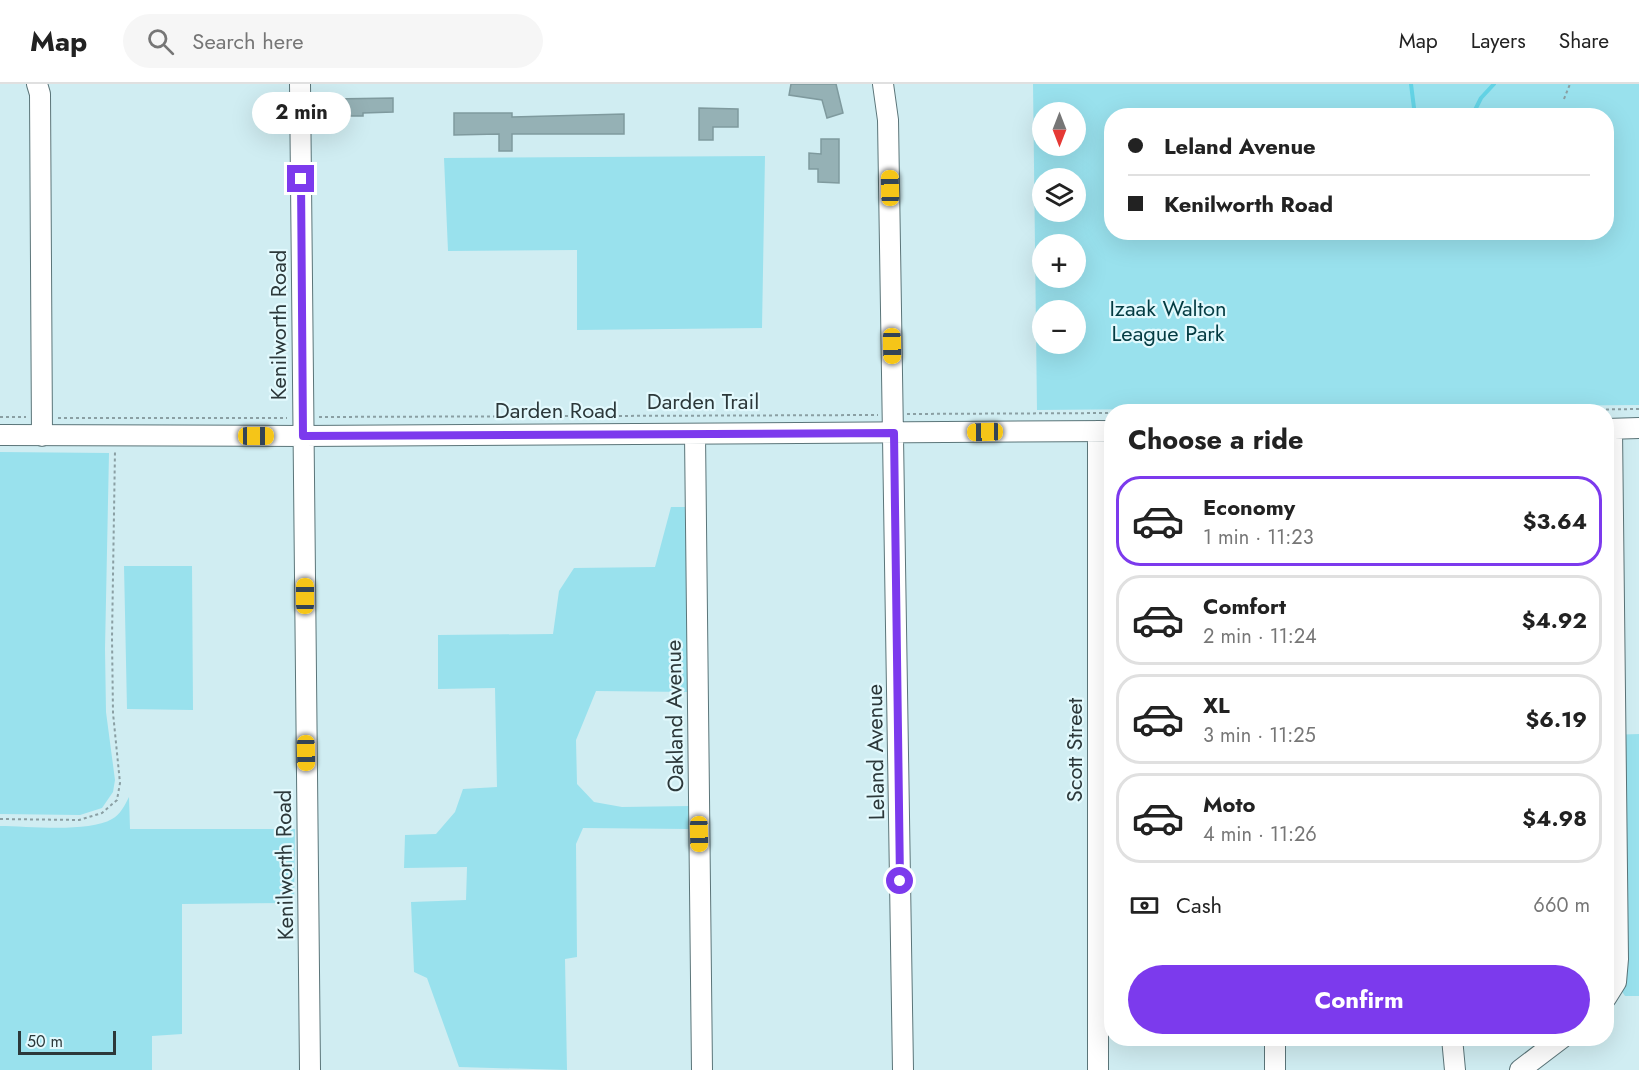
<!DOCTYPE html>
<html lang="en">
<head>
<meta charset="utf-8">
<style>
  :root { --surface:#fff; --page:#f6f6f6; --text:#222; --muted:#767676; --line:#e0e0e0; --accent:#7c3aed }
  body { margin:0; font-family:Jost,sans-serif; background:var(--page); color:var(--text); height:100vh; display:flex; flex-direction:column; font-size:22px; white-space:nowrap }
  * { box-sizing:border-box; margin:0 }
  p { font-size:20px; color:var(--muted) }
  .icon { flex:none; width:33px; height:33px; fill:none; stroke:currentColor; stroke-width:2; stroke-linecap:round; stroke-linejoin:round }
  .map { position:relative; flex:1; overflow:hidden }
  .sheet { position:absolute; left:1104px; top:320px; width:510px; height:642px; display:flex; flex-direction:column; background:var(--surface); border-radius:24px; box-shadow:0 6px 24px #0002 }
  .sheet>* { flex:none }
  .banner { position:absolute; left:1104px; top:24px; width:510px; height:132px; border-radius:24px; box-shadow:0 6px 24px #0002; display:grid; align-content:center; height:132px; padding:0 24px; background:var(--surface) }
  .needle { width:39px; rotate:180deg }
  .tools { position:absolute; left:1032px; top:18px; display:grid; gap:12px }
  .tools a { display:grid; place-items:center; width:54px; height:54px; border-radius:50%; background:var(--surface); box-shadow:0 6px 24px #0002; font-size:30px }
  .scale { position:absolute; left:18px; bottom:15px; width:98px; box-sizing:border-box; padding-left:6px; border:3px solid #2c383a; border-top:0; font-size:16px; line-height:21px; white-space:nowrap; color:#2c383a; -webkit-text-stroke:4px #e2f9fd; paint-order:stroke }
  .end { position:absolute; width:27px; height:27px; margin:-14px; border:8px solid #7c3aed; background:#fff; box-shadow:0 0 0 3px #fff }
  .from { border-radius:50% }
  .bubble { position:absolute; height:42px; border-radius:21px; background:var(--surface); box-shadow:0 6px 24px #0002; font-size:20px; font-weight:700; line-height:42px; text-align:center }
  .car { position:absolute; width:18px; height:36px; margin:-18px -9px; border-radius:8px; box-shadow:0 0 4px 2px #0007; background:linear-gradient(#f5c518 24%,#345 0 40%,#f5c518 0 76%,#345 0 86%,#f5c518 0) }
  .banner b { display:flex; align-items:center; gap:21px; height:57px; font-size:22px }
  .banner b+b { border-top:2px solid var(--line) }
  .banner i { width:15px; height:15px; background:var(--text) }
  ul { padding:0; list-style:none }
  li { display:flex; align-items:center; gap:18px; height:90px; margin:0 12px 9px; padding:0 12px; border:3px solid var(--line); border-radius:24px }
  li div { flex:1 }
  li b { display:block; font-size:22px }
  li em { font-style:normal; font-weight:700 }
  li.on { border-color:var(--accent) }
  li>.icon { width:54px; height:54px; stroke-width:1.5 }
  h2 { padding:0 24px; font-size:27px; line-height:72px }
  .pay { display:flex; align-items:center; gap:15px; height:66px; padding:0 24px; font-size:22px }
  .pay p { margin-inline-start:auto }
  .button { display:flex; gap:12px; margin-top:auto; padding:12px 24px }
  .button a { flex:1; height:69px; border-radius:36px; background:var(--accent); color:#fff; font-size:24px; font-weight:700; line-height:69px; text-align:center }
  header { display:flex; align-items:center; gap:36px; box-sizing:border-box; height:84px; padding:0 30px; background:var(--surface); border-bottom:2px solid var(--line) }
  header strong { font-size:28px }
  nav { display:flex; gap:33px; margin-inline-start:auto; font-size:21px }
  .search { width:420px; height:54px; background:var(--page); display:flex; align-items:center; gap:15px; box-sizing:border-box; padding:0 21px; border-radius:33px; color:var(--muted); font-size:22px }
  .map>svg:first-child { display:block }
  .green { fill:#99e1ed; fill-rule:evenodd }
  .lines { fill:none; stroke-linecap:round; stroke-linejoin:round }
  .stream { stroke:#63d3e5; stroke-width:4 }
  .building { fill:#95b1b5; stroke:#7f9a9e; stroke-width:1.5 }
  .minor-casing { stroke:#5b7579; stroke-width:22 }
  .path { stroke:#8a9fa3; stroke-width:2; stroke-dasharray:3 3; stroke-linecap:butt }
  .minor { stroke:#fff; stroke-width:20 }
  .route { stroke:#7c3aed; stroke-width:8 }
  .labels { text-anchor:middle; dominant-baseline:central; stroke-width:4.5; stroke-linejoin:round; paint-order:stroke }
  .park-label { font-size:22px; fill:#033b42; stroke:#e2f9fd }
  .street-label { font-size:22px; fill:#2c383a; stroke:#e2f9fd }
</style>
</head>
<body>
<header>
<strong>Map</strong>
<div class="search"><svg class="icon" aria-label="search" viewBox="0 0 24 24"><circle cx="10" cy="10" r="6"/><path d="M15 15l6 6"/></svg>Search here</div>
<nav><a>Map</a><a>Layers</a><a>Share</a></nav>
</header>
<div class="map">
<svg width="1639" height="986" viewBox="0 0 1639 986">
  <rect width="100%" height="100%" fill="#d0edf2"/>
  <path class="green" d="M1033,0H1639V321L1037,326ZM1076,28V62H1042V28ZM1112,32H1606V148H1112ZM1076,94V128H1042V94ZM1076,160V194H1042V160ZM1076,226V260H1042V226Z
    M765,72L762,244L577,246V166L448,167L444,74Z
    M0,368L109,369L105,565L106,628L115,696L113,708L102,724L80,731L0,730Z
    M671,423H688L690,608L596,607L576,656L577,700L594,718L622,723L689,722V745L583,744L576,760L577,873L565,875L567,986L459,983L427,894L414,888L411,818L466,816L467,783L404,784L405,751L436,750L455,728L463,705L497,703L495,604L438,605V551L553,550L559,507L574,484L655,483Z
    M124,482H192L193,626L127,625Z
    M1639,650V912H1625L1608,887L1607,651Z
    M129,713L130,745H295L294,819L182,820V950L152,952V986H0V742C28,742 88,749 112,735C120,731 125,721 129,713Z"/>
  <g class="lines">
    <path class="stream" d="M1411,0L1415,32
      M1472,32L1481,14L1494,0"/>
  </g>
  <path class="building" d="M791,0H836L843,29L827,34L822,16L789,11Z
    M393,14V28L363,29V32H332V15Z
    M699,24L738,25V43H713V56H699Z
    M454,29H512V33L624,30V50H512V67H499V50L454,51Z
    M821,55H839V99L818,98V85H809V69L821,70Z"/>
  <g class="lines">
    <g class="minor-casing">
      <path id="minor" d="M37,0L40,10L42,352
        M300,0L310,986
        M883,0L888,36L903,986
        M1606,345L1639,344
        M695,350L702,986
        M0,351L303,352L1112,347
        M1606,914L1616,898L1618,875L1612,345
        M1275,954V986
        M1452,954L1455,986
        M1098,986V347
        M1520,986L1562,954"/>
    </g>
    <path class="path" d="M1564,15L1570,0
      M1492,327L1639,325
      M907,330L1112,329
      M0,333H26
      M319,333L878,331
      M58,334H287
      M0,735L79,736L102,729L117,716L120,699L113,629L112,554L115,366"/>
    <use href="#minor" class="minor"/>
  </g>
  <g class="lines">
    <path class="route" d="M301,95L303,352L894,349L900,797"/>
  </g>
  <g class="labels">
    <g class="park-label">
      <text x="1168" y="224">Izaak Walton<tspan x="1168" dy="25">League Park</tspan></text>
    </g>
    <g class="street-label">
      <text transform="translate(278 241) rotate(-90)">Kenilworth Road</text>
      <text x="703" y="317">Darden Trail</text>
      <text x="556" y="326">Darden Road</text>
      <text transform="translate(674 632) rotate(-91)">Oakland Avenue</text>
      <text transform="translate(1074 666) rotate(-90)">Scott Street</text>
      <text transform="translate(875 668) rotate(-91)">Leland Avenue</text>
      <text transform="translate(284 781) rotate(-91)">Kenilworth Road</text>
    </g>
  </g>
</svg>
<div class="tools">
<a><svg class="needle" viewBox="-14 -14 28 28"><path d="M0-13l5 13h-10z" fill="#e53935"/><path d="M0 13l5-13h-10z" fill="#767676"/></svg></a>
<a><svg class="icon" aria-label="layers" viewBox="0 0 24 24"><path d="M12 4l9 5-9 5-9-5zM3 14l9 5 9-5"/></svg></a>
<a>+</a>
<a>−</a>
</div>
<div class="scale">50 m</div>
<i class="end from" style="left:900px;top:797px"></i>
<i class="end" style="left:301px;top:95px"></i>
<div class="bubble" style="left:252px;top:8px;width:99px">2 min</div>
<i class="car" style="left:890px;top:104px;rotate:359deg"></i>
<i class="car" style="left:892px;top:262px;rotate:179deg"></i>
<i class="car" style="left:985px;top:348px;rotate:269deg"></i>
<i class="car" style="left:256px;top:352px;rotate:90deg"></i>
<i class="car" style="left:305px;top:512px;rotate:0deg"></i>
<i class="car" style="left:306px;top:669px;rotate:179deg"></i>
<i class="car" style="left:699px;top:750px;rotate:179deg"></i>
<div class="banner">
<b><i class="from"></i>Leland Avenue</b>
<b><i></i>Kenilworth Road</b>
</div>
<section class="sheet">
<h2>Choose a ride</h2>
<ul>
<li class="on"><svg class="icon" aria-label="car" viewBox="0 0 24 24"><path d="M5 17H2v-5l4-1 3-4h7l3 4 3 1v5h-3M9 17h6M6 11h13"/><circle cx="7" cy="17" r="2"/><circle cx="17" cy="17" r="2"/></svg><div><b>Economy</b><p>1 min · 11:23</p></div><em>$3.64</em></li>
<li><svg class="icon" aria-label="car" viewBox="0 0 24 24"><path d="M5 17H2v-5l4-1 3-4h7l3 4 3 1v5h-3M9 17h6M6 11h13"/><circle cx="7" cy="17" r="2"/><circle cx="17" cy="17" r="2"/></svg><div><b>Comfort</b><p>2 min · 11:24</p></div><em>$4.92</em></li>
<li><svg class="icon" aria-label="car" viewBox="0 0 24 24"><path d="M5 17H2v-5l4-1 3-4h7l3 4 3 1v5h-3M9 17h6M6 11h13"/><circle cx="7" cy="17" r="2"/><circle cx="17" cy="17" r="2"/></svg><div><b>XL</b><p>3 min · 11:25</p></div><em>$6.19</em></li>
<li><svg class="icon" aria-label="car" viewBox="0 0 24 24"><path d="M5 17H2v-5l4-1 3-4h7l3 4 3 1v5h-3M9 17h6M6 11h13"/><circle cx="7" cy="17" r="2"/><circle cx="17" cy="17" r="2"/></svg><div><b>Moto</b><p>4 min · 11:26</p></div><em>$4.98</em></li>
</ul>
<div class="pay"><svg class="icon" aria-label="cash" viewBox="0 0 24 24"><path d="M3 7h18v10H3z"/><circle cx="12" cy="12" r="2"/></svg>Cash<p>660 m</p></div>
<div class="button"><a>Confirm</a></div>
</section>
</div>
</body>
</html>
